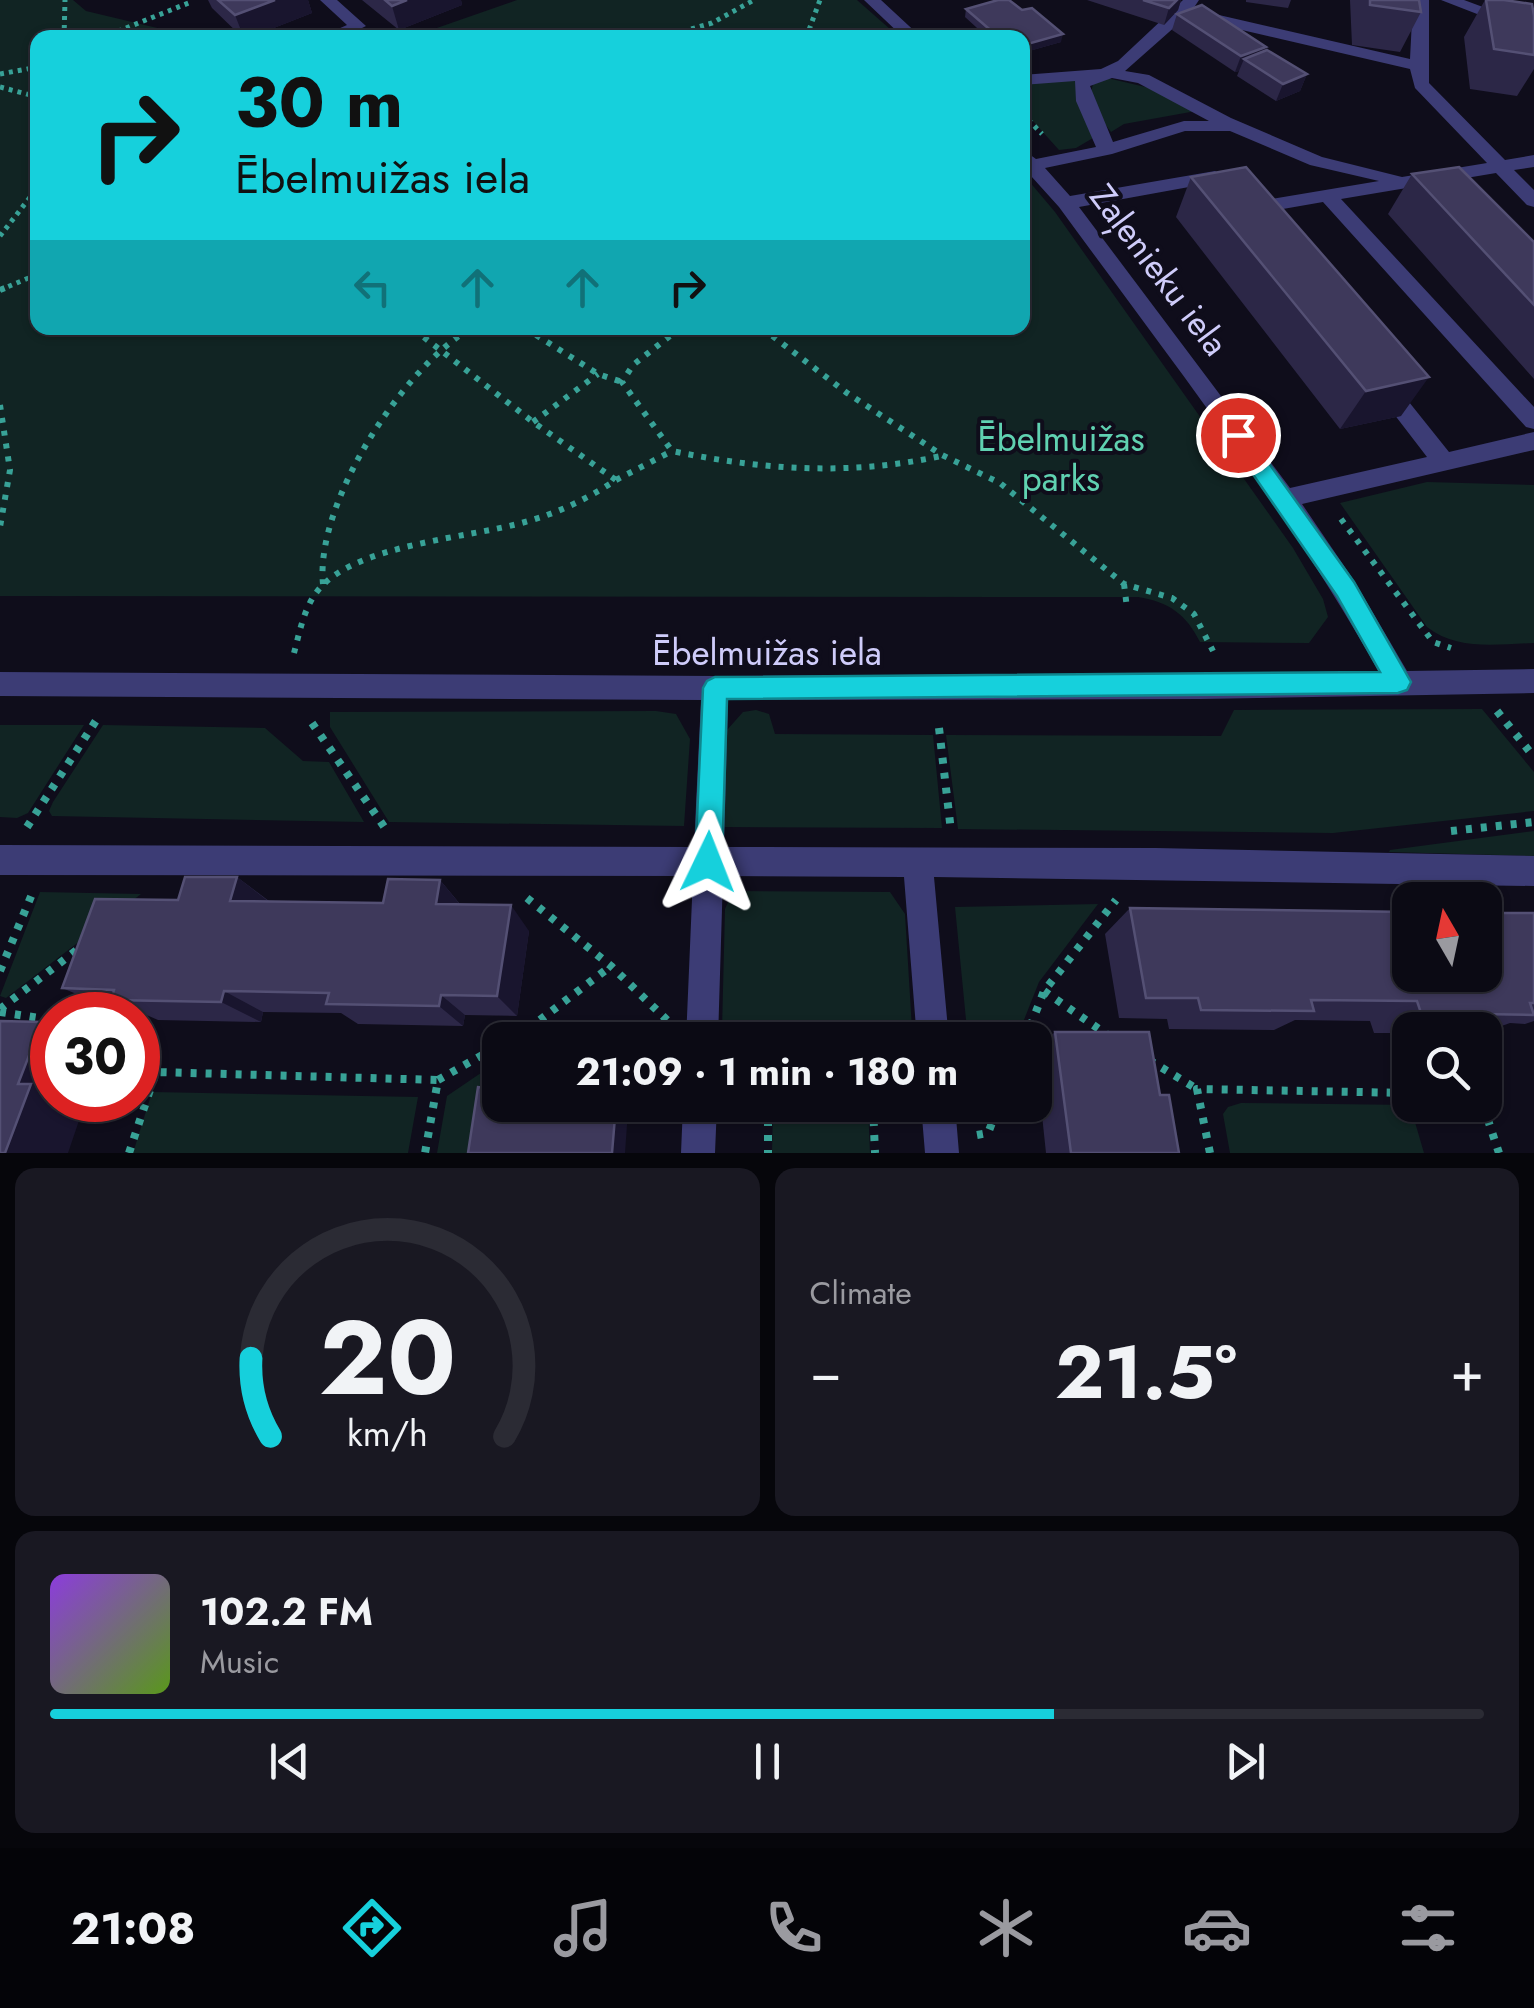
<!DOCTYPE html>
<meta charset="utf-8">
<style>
body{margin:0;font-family:Jost,sans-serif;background:#191822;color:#f1f3f6;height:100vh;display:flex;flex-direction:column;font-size:38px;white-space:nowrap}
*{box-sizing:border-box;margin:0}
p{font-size:32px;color:#9a9aa0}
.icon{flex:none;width:55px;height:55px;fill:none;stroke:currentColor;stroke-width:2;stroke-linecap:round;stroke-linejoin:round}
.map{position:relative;height:1153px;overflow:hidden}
.drawer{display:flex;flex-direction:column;gap:15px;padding:15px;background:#06060b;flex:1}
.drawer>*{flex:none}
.top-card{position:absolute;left:30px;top:30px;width:1000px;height:305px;border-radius:20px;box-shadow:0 2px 8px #0004,0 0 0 2px #2b2b34;background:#16d0dc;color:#111;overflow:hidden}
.needle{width:65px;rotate:351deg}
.buttons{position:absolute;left:1392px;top:882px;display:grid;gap:20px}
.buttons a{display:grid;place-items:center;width:110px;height:110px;border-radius:20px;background:#0b0a14;box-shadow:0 2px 8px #0004,0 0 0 2px #2b2b34;font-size:50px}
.speed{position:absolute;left:30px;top:992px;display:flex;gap:20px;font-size:50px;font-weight:700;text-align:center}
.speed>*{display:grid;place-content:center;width:130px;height:130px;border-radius:50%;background:#0b0a14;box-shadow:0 2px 8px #0004,0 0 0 2px #2b2b34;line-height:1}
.speed .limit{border:15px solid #d22;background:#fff;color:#111}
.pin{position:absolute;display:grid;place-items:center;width:85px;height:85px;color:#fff;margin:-42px;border:5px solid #fff;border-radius:50%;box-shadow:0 2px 10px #0007}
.me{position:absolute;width:110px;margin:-55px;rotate:2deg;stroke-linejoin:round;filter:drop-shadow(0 0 8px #0008)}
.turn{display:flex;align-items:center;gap:35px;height:210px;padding:0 40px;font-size:45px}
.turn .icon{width:130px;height:130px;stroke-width:2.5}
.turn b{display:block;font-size:70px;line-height:85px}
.lanes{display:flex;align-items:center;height:95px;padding:0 40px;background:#0003;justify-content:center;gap:50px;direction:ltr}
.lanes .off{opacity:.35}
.big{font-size:75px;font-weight:700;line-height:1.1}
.drawer .tile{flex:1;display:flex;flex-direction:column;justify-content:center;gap:15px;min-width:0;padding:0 35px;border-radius:20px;background:#191822}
.drawer .dial{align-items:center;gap:0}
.dial svg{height:260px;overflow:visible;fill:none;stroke:#2b2b34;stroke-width:7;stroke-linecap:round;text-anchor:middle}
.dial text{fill:#f1f3f6;stroke:none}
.song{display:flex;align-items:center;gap:30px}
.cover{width:120px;height:120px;border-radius:15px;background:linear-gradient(135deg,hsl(270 70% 55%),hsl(90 70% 35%))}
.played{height:10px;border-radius:5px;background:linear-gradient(90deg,#16d0dc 70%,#2b2b34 70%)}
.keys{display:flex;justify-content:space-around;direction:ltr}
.heat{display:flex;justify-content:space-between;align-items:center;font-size:55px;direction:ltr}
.drawer .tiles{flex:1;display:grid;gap:15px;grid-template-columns:1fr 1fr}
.tile:last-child{grid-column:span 2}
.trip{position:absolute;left:482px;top:1022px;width:570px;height:100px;border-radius:20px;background:#0b0a14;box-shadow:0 2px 8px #0004,0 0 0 2px #2b2b34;font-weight:700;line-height:100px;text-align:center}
.menu{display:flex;height:160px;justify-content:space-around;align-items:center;background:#040408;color:#9a9aa0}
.menu .icon{width:70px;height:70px}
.menu .selected{color:#16d0dc}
.menu b{font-size:45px;color:#f1f3f6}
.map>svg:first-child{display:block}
.green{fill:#112423}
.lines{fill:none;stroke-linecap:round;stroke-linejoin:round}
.path-far2{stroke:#38a297;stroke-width:5;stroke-dasharray:4 5;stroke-linecap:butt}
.path-far1{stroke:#38a297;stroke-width:6;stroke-dasharray:5 8;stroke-linecap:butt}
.path{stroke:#38a297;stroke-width:8;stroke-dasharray:6 9;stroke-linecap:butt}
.minor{fill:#3c3c75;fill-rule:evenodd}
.wall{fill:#2c2747}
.shaded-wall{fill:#19152e}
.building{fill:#3e395b;stroke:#545074;stroke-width:2.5}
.route{fill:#16d0dc;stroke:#0e878f;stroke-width:2.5}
.labels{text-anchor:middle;stroke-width:8;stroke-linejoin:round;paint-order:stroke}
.street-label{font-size:35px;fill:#cfccfa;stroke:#0f0d1b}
.park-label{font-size:35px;fill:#60d1b1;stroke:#0f0d1b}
</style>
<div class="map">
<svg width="1534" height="1153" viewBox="0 0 1534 1153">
<rect width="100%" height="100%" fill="#0f0d1b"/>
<!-- green -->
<path class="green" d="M0,0H73L86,11L195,37L38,38V328H1022L1023,174L1055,212L1293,548L1323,599L1328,617L1309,643L1200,642C1186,614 1169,602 1138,597L0,596Z
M517,0H857L899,37H411Z
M1084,77L1093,138L1076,148L1059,150L1023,110V84Z
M1103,77L1158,90L1196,111L1124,124L1111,132C1098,114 1086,103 1094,81Z
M1427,482L1534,485V643C1496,644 1458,651 1427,627L1340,503Z
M1482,709L1534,772V811L1333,833L958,829L946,735L1221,736L1234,710Z
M756,710L769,714L775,734L933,735L942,828L724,827L727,730L743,712Z
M656,711L676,714L690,739L684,826L389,822L330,727V712Z
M0,725H84L28,813L17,818L0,817Z
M103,725L265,728L303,761L329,762L364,822L52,816L49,811L53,802Z
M1534,831V856L1389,852L1390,850Z
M733,891L890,892L905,914L912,1029L899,1040H745L722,1030L725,909Z
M40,892L141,894L6,998L0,996Z
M1098,904L1039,982L1016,1040H968L955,907Z
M500,1060L493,1153H437L447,1096Z
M152,1092L418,1097L408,1153H133Z
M1241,1103L1410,1105L1424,1153H1230L1223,1114L1228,1107Z
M773,1105H868L870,1153H772Z"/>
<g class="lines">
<!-- path-far2 -->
<path class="path-far2" d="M674,34L712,23L754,0
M64,38L65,0
M101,38L191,2
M658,38L696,34L728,38
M806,38L820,0
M0,74L38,67
M0,87L38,97
M1022,113L1042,134
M0,236L38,187
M0,290L38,274"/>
<!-- path-far1 -->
<path class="path-far1" d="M0,290L5,288
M525,328L598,374L622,382
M680,328L633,365L622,382L672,451C763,470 850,476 941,456
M762,328L847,393L942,455L1000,483L1124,584L1172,598L1194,614L1213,651
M0,405L10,470L0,527
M533,422L598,374
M616,480L672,451
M1341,519L1433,642L1451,648
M323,584C315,503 403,368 471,328
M1124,584L1127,608
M294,653C300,631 304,606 320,588C359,544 469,538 525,522C558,513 587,499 616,480L533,422L412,328"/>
<!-- path -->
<path class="path" d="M1497,711L1534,757
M312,723L385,828
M939,728L951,831
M27,827L97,719
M1451,831L1534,822
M527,898L611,966L668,1021
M0,971L32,894
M1044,991L1109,1036
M0,1009L82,946
M0,1012L52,1020
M530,1028L666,1030
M528,1029L611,966
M1028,1033L1057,1035
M1025,1040L1044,991L1116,900
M138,1053L156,1072
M1149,1060L1197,1089
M438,1080L500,1045
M768,1105V1153
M873,1105L875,1153
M1483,1105L1499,1153
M977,1135L988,1133L999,1105
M129,1153L156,1072L438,1080L425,1153
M1210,1153L1197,1089L1410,1093"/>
<!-- minor -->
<path class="minor" d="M320,0H337L366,26L342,38H318L347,25Z
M864,0H881L922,38H904Z
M1183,0H1199L1193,9L1410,59L1413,0H1429V83L1505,160L1534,155V167L1514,170L1534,190V207L1527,205L1496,173L1341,199L1534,407V429L1526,427L1323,202L1248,215L1238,209L1248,203L1379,181L1310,165L1230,131H1185L1112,154L1045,168L1070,196L1215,171L1228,180V188L1221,190L1211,183L1079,207L1290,488L1427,457L1374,388L1385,380L1393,382L1449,452L1534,432V450L1302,504L1355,582L1407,671L1534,669V693L1201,699L728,700L724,847L1156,848L1534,856V886L934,877L949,1040H917L904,877L723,876L718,1040H686L693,876L0,875V845L694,847L701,700L0,696V672L715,676L1379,672C1287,508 1170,359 1059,207L1022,166V149L1036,159L1096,147L1076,101L1075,81L1022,85V75L1101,69L1118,61ZM1186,17L1410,69L1415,88L1487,163L1402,177L1322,157L1231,118L1149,75L1125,71ZM1112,78L1138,83L1209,121H1184L1113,142L1090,86Z
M1441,0H1464L1534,26V36Z
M683,1105H717L715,1153H681Z
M921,1105H955L959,1153H925Z"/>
</g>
<!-- wall -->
<path class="wall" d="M208,0H308L312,13L248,38H243L212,8Z
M362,0H461L462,5L399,30Z
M1087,0H1181L1178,10L1164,25Z
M1246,0H1291L1288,8L1246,2Z
M1350,0H1419L1421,12L1400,52L1352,45Z
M1485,0H1504L1534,16V69L1517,96L1470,89L1464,37Z
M966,9L1061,42L1022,53V38H988L965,17Z
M1177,14L1264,51L1307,74L1300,91L1276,101L1237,76L1239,71L1235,72L1172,30Z
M1412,174L1534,242V379L1388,214Z
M1191,177L1401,416L1340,429L1176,217Z
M237,877L269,901L383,903L440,880L460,904L529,931L517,1016L465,1015L463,1026L358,1024L341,1013L263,1012L261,1022L158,1020L135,1010L113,1009L62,988Z
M1130,908L1534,913V1021L1525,1024L1510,1023L1485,1032V1030H1410V1033H1374L1370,1021L1295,1020L1274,1030L1169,1029L1167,1019L1119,1018L1105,934Z
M1055,1032L1160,1095L1179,1153H1046L1035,1049Z"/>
<!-- shaded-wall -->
<path class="shaded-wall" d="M275,0H308L312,13L248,38H244L235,15Z
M407,0H461L462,5L399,30L392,6Z
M1177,0H1181L1178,10L1164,25L1169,8Z
M1007,30L1006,38H994L995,34Z
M1063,34L1061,42L1022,53L1024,45Z
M1266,47L1259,63L1244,59L1239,71L1235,72L1241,56Z
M1307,74L1300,91L1276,101L1283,84Z
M1429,377L1401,416L1340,429L1366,391Z
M237,877L273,905L230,901Z
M440,880L462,907L436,904Z
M511,905L529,931L517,1016L497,996Z
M224,991L263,1012L261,1022L221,1002Z
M441,995L465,1015L463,1026L439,1006Z
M42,1022L52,1026V1100H86L68,1153H5L18,1084Z
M616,1105H623L628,1111L625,1153H612Z"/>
<!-- building -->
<path class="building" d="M218,0H275L235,15Z
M385,0H407L392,6Z
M998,0H1009L1022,10L1032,8L1063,34L1024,45L1022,38H1015L1007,30L995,34L966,9Z
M1143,0H1177L1169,8Z
M1370,0H1419L1421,12L1370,5Z
M1486,0H1504L1532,4L1534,16V55L1494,49Z
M1202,5L1266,47L1241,56L1177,14Z
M1267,50L1307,74L1283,84L1244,59Z
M1246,167L1429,377L1366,391L1191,177Z
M1459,167L1534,242V305L1412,174Z
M185,877H237L230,901L383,903L388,879L440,880L436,904L511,905L497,996L441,995L439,1006L326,1004L329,993L224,991L221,1002L111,1000L114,990L62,988L95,899L178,900Z
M1130,908L1410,912V975H1485V913H1534V1003H1530L1534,1015L1421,1013L1417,1001L1311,1000L1314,1011L1201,1010L1198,998H1146Z
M0,1021L42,1022L18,1084H31L5,1153H0Z
M497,1031L586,1032L585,1040H500V1105H616L612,1153H468L478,1087L488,1088Z
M1055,1032H1149L1160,1095H1169L1179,1153H1071Z"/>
<!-- route -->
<path class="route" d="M1238,427L1245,430L1354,582L1407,675L1411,682L1407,690L1398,693L727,699L722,862L718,871L708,875L699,871L695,862L703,688L707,681L715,677L1380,672L1337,596L1230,441L1227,435Z"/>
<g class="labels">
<!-- street labels -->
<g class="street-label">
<text transform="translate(1159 270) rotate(53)" y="12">Zaļenieku iela</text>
<text x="767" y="665">Ēbelmuižas iela</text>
</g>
<!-- park labels -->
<g class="park-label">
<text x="1061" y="451">Ēbelmuižas<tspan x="1061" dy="40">parks</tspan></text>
</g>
</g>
</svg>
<div class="buttons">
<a><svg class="needle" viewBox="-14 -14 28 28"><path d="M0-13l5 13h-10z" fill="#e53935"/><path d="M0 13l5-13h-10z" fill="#9a9aa0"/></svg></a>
<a><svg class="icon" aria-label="search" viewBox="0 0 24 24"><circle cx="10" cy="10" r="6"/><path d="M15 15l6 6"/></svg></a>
</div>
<div class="speed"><div class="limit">30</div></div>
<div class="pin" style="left:1238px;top:435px;background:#d93025"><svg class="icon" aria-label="arrive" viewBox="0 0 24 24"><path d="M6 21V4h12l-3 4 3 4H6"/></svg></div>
<svg class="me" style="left:708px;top:862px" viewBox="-20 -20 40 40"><path d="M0-17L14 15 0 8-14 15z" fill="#16d0dc" stroke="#fff" stroke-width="4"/></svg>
<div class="trip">21:09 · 1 min · 180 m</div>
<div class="top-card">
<div class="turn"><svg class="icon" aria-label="right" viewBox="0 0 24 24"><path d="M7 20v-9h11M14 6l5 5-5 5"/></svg><div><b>30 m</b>Ēbelmuižas iela</div></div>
<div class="lanes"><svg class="icon off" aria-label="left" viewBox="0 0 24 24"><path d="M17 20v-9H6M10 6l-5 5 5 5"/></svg><svg class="icon off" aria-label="ahead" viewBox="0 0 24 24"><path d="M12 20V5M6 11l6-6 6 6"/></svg><svg class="icon off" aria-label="ahead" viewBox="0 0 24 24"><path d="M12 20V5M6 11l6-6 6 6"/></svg><svg class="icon" aria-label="right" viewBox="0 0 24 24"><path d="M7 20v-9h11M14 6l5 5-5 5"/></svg></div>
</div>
</div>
<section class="drawer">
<div class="tiles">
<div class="tile dial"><svg viewBox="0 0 100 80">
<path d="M14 69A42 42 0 1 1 86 69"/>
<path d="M14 69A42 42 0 0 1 8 45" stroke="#16d0dc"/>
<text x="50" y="56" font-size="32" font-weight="700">20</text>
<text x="50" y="72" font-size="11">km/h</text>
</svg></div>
<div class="tile"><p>Climate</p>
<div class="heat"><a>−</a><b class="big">21.5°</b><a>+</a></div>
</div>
<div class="tile">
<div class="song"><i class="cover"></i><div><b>102.2 FM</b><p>Music</p></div></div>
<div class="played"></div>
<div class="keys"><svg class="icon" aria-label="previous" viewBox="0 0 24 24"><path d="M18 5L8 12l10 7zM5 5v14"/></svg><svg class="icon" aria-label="pause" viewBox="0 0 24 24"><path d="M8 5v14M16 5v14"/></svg><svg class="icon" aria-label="next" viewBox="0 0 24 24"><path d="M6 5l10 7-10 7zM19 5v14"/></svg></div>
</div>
</div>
</section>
<nav class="menu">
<b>21:08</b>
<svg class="icon selected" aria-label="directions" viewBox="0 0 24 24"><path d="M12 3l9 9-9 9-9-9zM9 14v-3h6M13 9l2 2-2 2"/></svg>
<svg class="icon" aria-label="music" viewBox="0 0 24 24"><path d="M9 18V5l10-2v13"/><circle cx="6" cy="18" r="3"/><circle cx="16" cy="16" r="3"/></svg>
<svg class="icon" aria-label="phone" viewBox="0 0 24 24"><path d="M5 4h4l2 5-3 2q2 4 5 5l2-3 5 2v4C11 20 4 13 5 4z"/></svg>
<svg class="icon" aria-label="climate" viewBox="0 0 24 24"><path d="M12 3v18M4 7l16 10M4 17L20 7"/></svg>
<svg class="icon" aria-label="car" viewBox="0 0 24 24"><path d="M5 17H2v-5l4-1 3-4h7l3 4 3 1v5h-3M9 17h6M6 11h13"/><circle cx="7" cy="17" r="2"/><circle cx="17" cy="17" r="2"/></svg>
<svg class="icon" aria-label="filters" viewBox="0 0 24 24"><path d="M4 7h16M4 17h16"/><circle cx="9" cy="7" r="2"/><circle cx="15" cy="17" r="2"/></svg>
</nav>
